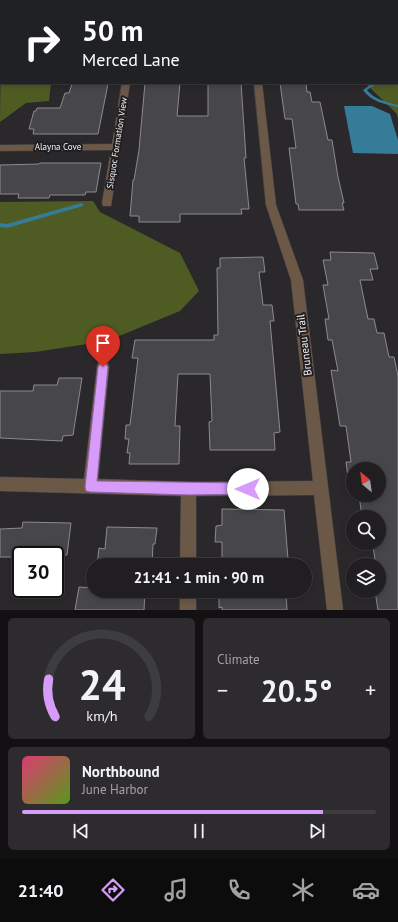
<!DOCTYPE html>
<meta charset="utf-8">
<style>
body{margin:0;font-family:"PT Sans",sans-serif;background:#2d2b2d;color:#f1f3f6;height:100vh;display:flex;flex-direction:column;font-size:15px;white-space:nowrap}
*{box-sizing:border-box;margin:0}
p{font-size:13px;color:#a2a2a5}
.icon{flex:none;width:22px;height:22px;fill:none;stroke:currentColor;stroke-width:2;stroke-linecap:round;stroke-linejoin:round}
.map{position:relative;height:610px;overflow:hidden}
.side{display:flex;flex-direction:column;gap:8px;padding:8px;background:#121012;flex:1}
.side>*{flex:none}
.guide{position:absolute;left:0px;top:0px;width:398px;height:84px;box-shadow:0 2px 6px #0003,0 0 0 1px #3d3c3e;background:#202124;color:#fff;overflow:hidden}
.needle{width:26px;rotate:331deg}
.fabs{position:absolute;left:346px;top:462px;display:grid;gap:8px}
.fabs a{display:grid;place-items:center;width:40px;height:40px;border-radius:50%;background:#201e20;box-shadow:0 2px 6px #0003,0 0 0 1px #3d3c3e;font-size:20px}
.speed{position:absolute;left:12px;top:546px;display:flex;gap:8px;font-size:20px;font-weight:700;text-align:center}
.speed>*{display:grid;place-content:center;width:52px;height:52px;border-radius:50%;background:#201e20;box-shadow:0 2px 6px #0003,0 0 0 1px #3d3c3e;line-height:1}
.speed .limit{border:2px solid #111;border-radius:6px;background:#fff;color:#111}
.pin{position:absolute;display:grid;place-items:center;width:34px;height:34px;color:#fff;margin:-41px -17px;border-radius:50% 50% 50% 0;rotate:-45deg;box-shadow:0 0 4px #0007}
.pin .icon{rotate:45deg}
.me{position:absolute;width:44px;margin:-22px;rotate:270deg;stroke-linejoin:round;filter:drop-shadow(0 0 3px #0008)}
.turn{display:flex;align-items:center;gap:14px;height:84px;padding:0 16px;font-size:18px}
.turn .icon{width:52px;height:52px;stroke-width:2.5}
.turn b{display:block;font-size:28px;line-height:34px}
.big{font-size:30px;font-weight:700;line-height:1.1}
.side .card{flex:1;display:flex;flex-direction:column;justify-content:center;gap:6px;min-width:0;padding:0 14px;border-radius:6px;background:#2d2b2d}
.side .dial{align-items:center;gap:0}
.dial svg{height:104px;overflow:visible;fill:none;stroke:#3d3c3e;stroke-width:7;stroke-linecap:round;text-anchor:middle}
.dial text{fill:#f1f3f6;stroke:none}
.song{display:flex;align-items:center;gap:12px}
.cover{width:48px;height:48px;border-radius:6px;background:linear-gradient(135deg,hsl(340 70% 55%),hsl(90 70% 35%))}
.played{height:4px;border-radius:2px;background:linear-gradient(90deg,#d79bf9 85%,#3d3c3e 85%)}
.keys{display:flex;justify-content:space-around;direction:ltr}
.heat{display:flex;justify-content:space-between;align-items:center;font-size:22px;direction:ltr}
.side .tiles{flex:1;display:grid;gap:8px;grid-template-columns:1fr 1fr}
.card:last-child{grid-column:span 2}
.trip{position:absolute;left:86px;top:558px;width:226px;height:40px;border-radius:20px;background:#201e20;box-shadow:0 2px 6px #0003,0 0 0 1px #3d3c3e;font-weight:700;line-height:40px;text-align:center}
.tabs{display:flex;height:64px;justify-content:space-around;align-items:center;background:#0d0c0d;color:#a2a2a5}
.tabs .icon{width:28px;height:28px}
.tabs .current{color:#d79bf9}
.tabs b{font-size:18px;color:#f1f3f6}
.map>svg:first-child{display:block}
.forest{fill:#4e5c23}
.water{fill:#367c99}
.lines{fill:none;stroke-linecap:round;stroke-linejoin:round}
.stream{fill:#367c99;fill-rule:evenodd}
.building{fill:#474648;stroke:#8b8a8d}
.street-casing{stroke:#464447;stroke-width:1}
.secondary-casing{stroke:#464447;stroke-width:1}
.street{fill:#6c5847;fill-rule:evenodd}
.secondary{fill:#927157;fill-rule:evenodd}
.route{fill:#d79bf9;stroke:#8c65a2}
.labels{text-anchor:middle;stroke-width:4;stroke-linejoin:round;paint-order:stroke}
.far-street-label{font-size:9px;fill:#f2f1f2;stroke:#201f21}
.street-label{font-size:11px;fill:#f2f1f2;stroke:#201f21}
</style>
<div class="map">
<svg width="398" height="610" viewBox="0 0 398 610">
<rect width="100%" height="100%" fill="#2a282b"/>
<!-- forest -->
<path class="forest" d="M207,0H398V118L396,113L365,83H397V1Z
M1,45V83H51L49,101L26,103L0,122Z
M93,201L100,212L180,253L199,291L180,311L107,341L35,352L0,354V202Z"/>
<!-- water -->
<path class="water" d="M344,106H372L390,114L398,140V154L353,153Z"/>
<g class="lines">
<!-- stream -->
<path class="stream" d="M332,0H336L337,1H333Z
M0,66H1V68H0Z
M373,83H378L367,90C375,100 387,102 398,105V107C385,104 371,102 363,90Z
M81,203L83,204V206L7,228L0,227V223L7,224Z"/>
</g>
<!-- building -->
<path class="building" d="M145,83H180L177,116H208V83H241L246,158H244L249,209H241L242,214H180V222H139V216H130L133,180H134L139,150Z
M280,83H306L307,92H310L312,102H320L328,140H332L338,177L344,203H342L344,210H299L298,204H296L289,148H296L292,119H285Z
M72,84H108L98,134H33L34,129H29L34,111H36L37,108H60L65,93H69Z
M40,163H101L96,192H86L85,195H50L49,198H18L19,194H0V165L39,164Z
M330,252L374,253L378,269H370L373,280H360L368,319H374L377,333H384L389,357H394L398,376V610H378L375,591H380L379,565H376L373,547H360L359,543H379V517H355H362L359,495H379V469H353V477H348L346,462H351L346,426H340L331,370L338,371L332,340H328L325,319H329L323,285H328L323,260H331Z
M263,257L265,272H259L263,305H272L274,321H270L280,432L274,433L275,450H210L209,422L212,421L210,374H178L175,426H180L179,464H129L130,453H127L129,439H125L126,425H130L138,358H132L135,340H214V335H218L217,268H220V258Z
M59,378H82L73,435L63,436L62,441L0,438V391H33L34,385H57Z
M222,509L284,510L288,559L222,558V542H215L216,526L222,525Z
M23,522L71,523L67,555H21V557H0V529L22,528Z
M107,527L157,528L155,544H153L152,565H97L99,548L105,549Z
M79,587L93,588V591H145L144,610H75Z
M219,591H286L287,610H222V607L219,608Z"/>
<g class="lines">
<!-- street casing -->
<g class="street-casing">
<path id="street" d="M129,0H137L138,1H130Z
M122,83H130L111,206H103L102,203L111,150L0,151V145L112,144Z
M254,83H262L276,205L303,280L343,610H327L314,495L196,496V565H180L181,496L0,491V477L84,479L97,367L98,363L103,361L108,363L109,367L98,479L189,482L313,481L291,280L266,205Z
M180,591H196V610H180Z"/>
</g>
<!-- secondary casing -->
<g class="secondary-casing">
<path id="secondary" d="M118,0H133L117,1Z
M0,14H1V18H0Z"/>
</g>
<!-- street -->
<use href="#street" class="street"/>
<!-- secondary -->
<use href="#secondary" class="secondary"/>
</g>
<!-- route -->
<path class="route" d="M103,362L106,364L108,367L97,481L248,483L252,485L253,489L252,493L248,494L189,495L90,492L86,491L85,487L98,367L100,364Z"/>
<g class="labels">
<!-- far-street labels -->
<g class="far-street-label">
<text transform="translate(117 143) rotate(-81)" y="3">Sisquoc Formation View</text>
<text x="58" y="150">Alayna Cove</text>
</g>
<!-- street labels -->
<g class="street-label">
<text transform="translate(304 345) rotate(-97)" y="4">Bruneau Trail</text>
</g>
</g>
</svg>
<div class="fabs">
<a><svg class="needle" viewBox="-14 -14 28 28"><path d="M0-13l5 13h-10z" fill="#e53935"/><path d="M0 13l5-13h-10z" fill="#a2a2a5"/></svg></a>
<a><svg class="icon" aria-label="search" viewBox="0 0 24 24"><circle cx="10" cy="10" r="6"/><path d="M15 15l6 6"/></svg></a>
<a><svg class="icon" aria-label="layers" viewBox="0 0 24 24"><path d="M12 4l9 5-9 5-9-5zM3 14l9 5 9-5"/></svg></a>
</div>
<div class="speed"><div class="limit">30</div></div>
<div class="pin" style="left:103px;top:367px;background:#d93025"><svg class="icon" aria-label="arrive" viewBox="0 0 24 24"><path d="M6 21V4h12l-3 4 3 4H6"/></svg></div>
<svg class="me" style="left:248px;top:489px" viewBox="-20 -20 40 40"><circle r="19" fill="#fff"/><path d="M0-13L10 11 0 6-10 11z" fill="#d79bf9"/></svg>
<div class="trip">21:41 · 1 min · 90 m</div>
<div class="guide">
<div class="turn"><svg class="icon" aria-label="right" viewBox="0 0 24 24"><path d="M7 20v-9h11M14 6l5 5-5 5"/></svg><div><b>50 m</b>Merced Lane</div></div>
</div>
</div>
<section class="side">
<div class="tiles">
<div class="card dial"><svg viewBox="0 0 100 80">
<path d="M14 69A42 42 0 1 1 86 69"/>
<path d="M14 69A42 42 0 0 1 9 40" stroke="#d79bf9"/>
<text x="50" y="56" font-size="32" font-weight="700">24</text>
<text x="50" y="72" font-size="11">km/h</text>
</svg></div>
<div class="card"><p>Climate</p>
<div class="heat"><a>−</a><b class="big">20.5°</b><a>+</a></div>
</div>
<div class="card">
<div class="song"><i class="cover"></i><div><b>Northbound</b><p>June Harbor</p></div></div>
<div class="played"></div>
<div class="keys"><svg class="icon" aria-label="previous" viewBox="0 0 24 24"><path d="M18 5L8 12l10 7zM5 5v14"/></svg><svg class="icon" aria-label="pause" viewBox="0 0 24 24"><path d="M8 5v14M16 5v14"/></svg><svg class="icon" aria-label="next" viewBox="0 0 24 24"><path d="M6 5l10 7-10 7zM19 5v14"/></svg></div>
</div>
</div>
</section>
<nav class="tabs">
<b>21:40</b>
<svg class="icon current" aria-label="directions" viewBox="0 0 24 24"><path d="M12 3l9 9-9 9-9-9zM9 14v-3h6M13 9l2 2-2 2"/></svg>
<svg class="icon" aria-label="music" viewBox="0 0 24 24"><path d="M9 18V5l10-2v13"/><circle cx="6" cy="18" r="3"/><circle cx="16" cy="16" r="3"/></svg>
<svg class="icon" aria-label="phone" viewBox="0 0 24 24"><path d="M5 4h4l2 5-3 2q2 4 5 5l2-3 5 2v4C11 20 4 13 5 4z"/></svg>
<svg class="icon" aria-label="climate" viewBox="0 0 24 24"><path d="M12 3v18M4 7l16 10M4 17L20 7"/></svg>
<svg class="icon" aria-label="car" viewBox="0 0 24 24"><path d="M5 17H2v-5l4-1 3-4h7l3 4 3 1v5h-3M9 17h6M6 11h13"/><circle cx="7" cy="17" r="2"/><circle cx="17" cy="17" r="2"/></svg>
</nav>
